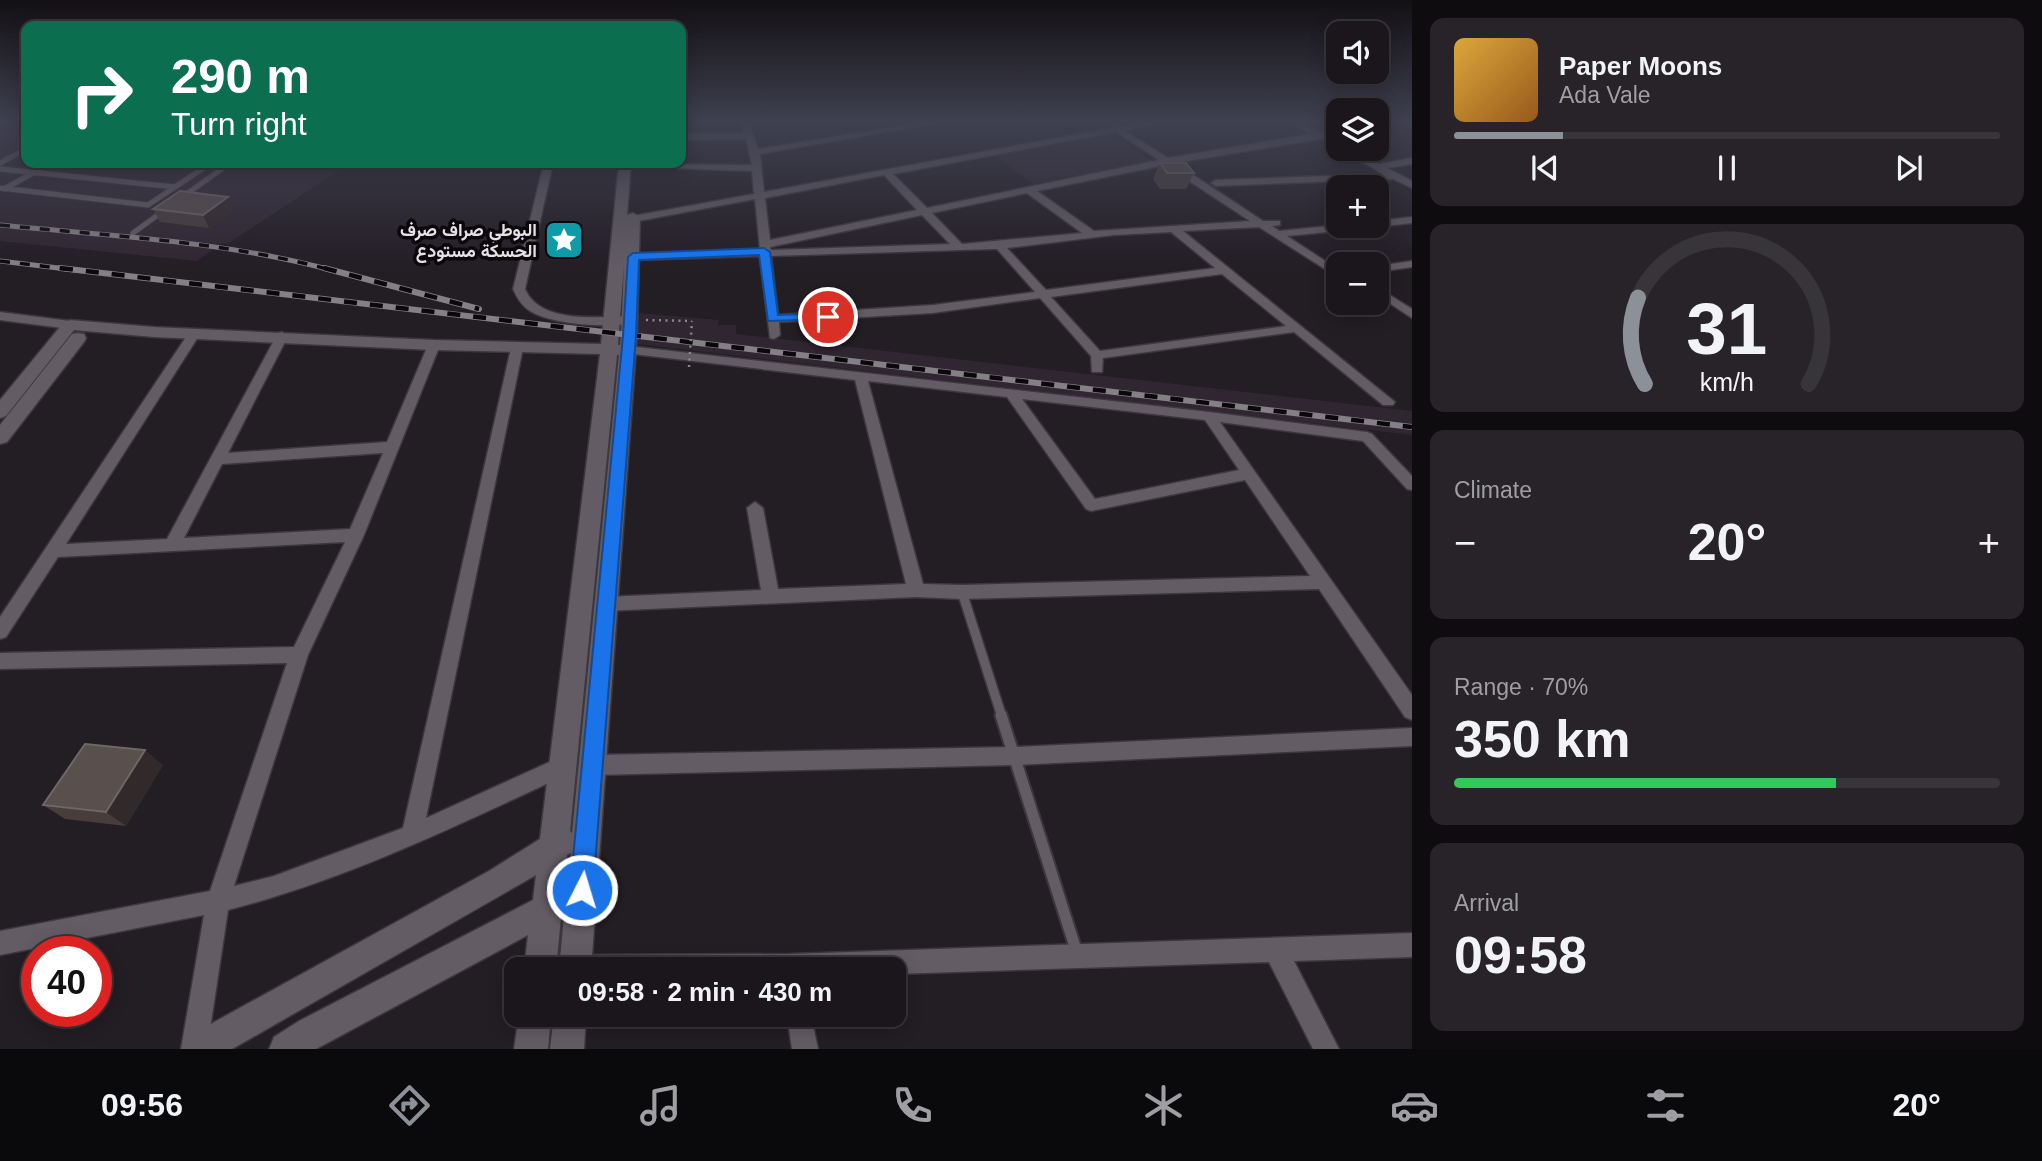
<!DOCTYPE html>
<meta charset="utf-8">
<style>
body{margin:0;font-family:Arial,Vazirmatn,sans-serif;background:#272328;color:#f1f3f6;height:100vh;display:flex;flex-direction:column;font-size:26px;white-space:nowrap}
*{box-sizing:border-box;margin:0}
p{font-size:23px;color:#9f9fa3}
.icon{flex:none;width:38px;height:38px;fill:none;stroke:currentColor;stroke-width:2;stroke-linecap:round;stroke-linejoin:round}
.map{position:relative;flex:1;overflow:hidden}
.panel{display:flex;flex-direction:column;gap:18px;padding:18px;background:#0e0c0f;width:630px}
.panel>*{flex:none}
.guide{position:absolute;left:21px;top:21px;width:665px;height:147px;border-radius:14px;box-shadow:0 4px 18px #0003,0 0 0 2px #38353a;background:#0b6e4f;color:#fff;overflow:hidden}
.controls{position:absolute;left:1326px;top:21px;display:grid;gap:14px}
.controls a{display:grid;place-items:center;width:63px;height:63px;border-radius:14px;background:#1a161b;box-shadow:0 4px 18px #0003,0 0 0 2px #38353a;font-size:35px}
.speed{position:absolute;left:21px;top:936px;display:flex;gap:14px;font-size:35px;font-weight:700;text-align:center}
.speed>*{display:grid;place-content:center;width:91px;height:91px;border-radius:50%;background:#1a161b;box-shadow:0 4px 18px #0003,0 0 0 2px #38353a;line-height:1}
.speed .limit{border:10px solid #d22;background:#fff;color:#111}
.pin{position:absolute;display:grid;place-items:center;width:60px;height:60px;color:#fff;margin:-30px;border:4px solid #fff;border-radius:50%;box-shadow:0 2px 7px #0007}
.me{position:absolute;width:77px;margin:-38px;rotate:5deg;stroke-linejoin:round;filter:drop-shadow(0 0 5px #0008)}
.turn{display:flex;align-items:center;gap:24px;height:147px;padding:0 35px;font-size:32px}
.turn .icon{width:91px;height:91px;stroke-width:2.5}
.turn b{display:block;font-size:49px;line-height:60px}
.big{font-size:52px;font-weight:800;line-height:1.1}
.panel .widget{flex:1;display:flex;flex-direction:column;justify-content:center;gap:10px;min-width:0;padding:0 24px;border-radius:14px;background:#272328}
.panel .dial{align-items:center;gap:0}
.dial svg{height:182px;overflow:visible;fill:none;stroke:#38353a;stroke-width:7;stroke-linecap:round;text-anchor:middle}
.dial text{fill:#f1f3f6;stroke:none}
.song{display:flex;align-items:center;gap:21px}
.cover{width:84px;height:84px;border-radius:10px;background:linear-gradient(135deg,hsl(40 70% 55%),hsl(30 70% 35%))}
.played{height:7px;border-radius:4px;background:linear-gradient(90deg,#8c9099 20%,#38353a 20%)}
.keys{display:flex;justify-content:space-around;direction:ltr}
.heat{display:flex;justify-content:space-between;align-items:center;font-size:38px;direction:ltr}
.charge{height:10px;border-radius:5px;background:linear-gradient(90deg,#34c759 70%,#38353a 0)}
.trip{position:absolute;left:504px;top:957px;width:402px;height:70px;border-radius:14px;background:#1a161b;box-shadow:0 4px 18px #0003,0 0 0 2px #38353a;font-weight:800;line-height:70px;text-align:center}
.tabs{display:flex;height:112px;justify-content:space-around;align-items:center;background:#0a090b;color:#9f9fa3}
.tabs .icon{width:49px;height:49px}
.tabs .active{color:#8c9099}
.tabs b{font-size:32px;color:#f1f3f6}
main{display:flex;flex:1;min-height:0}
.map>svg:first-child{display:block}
.built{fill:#302632}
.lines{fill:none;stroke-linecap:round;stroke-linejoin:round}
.lane-far2-casing{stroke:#3c373d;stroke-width:7}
.lane-far1-casing{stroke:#3c373d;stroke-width:12}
.lane-casing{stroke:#3c373d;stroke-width:15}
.street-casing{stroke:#3c373d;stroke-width:3}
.secondary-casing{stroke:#3c373d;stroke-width:3}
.path{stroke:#8c878d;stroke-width:2.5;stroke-dasharray:2 4.5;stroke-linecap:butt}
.lane-far2{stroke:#635c65;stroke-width:5}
.lane-far1{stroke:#635c65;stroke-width:9}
.lane{stroke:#635c65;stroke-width:11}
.street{fill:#635c65;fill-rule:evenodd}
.secondary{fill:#635c65;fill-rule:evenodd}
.rail-far1-casing{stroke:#858086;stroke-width:5}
.rail-casing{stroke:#858086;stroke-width:6}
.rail-far1{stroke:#0b080b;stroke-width:3.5;stroke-dasharray:10;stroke-linecap:butt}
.rail{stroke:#0b080b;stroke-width:4.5;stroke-dasharray:13;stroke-linecap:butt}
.path-bridge{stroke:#8c878d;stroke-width:2.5;stroke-dasharray:2 4.5;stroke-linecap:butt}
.wall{fill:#483d3b}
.shaded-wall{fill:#32292a}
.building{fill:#594f4d;stroke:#6f6665;stroke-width:2}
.route{fill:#1a73e8;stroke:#114b97;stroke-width:2}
.labels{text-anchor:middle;stroke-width:7;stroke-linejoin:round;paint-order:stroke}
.far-poi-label{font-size:18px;font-weight:bold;fill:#e5e1e6;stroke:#0b080b;text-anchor:end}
</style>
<main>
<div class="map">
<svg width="1412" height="1049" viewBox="0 0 1412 1049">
<rect width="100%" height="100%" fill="#231d24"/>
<!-- built -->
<path class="built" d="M0,122H26V163H351L227,244L222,243L197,261L0,241Z
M1111,134L1152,161L1033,184L996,156Z
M639,313L719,320L718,325H736V334L1412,411V435L637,344Z"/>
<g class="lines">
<!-- lane-far2 casing -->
<g class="lane-far2-casing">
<path id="lane-far2" d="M0,163L26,149
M0,169L175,187
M0,188L148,205L211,163
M4,189L51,163
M181,198L230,163
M133,233L162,212"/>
</g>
<!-- lane-far1 casing -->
<g class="lane-far1-casing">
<path id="lane-far1" d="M962,592L1002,717"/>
</g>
<!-- lane casing -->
<g class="lane-casing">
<path id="lane" d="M1001,715L1077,953"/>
</g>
<!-- street casing -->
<g class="street-casing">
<path id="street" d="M741,122H749L758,149L925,122H943L760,154L764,192L1111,128L1114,124L1119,127L1162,122L1125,131L1168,158L1310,134L1290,122H1300L1320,132L1339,128V134L1321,139L1175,163L1263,221H1280V225L1272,226L1279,231L1339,225L1362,226L1357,229L1287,236L1339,270V278L1259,227L1183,231L1395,402L1393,405H1383L1294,332L1103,358L1102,372H1092L1091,356L1040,298L933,313L779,322L780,335L774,339L770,338L760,256L633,260L628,257L633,254L760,250L755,199L633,222L628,219L633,216L754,194L752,171L638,167L633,164L752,165L746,139L681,140V134L744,133ZM1116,132L1159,160L927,208L893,174ZM1165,165L1250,221L1094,231L1037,191ZM884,175L917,210L770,240L765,198ZM1027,193L1082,233L962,244L932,213ZM922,215L950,244L771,250L770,247ZM1171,232L1215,268L1046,290L1007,248L1114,235ZM993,249H997L1035,292L933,305L778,315L771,256ZM1222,274L1286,326L1100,351L1051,297Z
M1377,122H1398L1377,127Z
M1340,149H1350L1379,164L1412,158V164L1387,168L1412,181V188L1393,179L1216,186L1211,183L1216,180L1383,174Z
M544,163H553L525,289C540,324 598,317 630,316L634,317V323C608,328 553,325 530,311C521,305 517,298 513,289Z
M1412,217V223L1377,227L1373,226H1377V221Z
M1412,261V267L1377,272V266Z
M1377,287L1412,309V318L1377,295Z
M0,312L70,321L76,325L70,329L0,320Z
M194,330L200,334L66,544L167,539L278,333L282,332L288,336L228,453L387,442L428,345L434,341L440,345L364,535L308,655L234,886L274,876L403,828L511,348L517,344L523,348L426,818L565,755L572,758L575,765L572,772C460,824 348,879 228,910L207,1049H181L204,915L0,955V931L210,891L287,663L0,669V653L294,647L345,542L58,557L6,637L0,639V617L188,334ZM383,453L350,529L184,538L222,464Z
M628,346L1209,412L1367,432L1372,434L1412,476V490L1407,489L1363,441L1220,422L1412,695V720L1405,717L1319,589L962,599L916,597L605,611L599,609L596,604L599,599L605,597L761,590L747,508L755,502L763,508L778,589L906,584L855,380L624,353L622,350ZM868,381L1007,397L1086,509L1091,511L1245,480L1310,576L962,585L923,584ZM1022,399L1205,420L1239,470L1095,499Z
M1412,728V746L1014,765L594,775L587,772L584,765L587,758L594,755L1014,747Z
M1412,933V957L1294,961L1339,1049H1313L1269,962L894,974V970H564L563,967L567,959L575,955L790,954Z
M787,1015H811L818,1049H792Z"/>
</g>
<!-- secondary casing -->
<g class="secondary-casing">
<path id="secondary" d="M619,163H631L627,215L633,213L640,217L637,336L591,970H559L564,916L561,917L556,970H524L528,935L316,1049H269L274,1037L299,1021L533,900L536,875L232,1049H182L187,1037L489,871L540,839L600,354L434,350L154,337L74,330L6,416L0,418V400L64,322L70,320L154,327L434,340L601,344ZM624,264L621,336L620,345H618ZM617,355H619L572,833L570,831ZM571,853L568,881L564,883L567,855Z
M78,333L84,334L86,338L84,342L7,442L0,444V425L72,334Z
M519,1015H551L548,1049H514Z
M554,1015H586L584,1049H550Z"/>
</g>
<!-- path -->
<path class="path" d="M646,320L692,321"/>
<!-- lane-far2 -->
<use href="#lane-far2" class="lane-far2"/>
<!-- lane-far1 -->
<use href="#lane-far1" class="lane-far1"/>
<!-- lane -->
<use href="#lane" class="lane"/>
<!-- street -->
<use href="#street" class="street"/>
<!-- secondary -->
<use href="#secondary" class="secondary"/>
<!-- rail-far1 casing -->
<g class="rail-far1-casing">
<path id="rail-far1" d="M0,225C110,236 223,241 331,270
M0,261L75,270"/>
</g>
<!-- rail casing -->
<g class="rail-casing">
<path id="rail" d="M60,268L1412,427
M324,268L479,309"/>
</g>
<!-- rail-far1 -->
<use href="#rail-far1" class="rail-far1"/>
<!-- rail -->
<use href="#rail" class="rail"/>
<!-- path-bridge -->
<path class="path-bridge" d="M689,367L692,321"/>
</g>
<!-- wall -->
<path class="wall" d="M1160,163L1194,173L1186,189H1160L1153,179Z
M153,209H234L209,228L160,222Z
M163,765L126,826L65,819L43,805Z"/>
<!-- shaded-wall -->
<path class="shaded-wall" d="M228,197L234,209L209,228L203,215Z
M145,750L163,765L126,826L106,812Z"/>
<!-- building -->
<path class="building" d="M1160,163H1186L1194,173H1167Z
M180,191L228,197L203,215L153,209Z
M85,744L145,750L106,812L43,805Z"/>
<!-- sky -->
<linearGradient id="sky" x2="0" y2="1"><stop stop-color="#131014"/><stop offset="0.45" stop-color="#3f4050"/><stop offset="1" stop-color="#3f4050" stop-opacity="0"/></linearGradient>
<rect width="1412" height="269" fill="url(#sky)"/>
<!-- route -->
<path class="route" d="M764,248L770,252L778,315L828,313L832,314V319L768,321L759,255L639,260L636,336L593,890L590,898L582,901L574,898L570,890L623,336L628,257L633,253Z"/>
<!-- icons -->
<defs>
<g id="sight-square" transform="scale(2.0125)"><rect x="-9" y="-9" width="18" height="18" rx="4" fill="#0f9aa8" stroke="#0b080b"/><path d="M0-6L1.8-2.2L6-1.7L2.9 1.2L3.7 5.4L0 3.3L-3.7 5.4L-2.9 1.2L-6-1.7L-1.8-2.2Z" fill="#fff"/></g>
</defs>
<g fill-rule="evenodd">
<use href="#sight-square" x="564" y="240"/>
</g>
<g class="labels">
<!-- far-poi labels -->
<g class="far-poi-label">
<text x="537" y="236">البوطي صراف صرف<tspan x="537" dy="21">الحسكة مستودع</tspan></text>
</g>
</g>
</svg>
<div class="controls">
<a><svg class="icon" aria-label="sound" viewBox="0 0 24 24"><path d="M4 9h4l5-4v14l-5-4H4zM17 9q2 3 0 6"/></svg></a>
<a><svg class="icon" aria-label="layers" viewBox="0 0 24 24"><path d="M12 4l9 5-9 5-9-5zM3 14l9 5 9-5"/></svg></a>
<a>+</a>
<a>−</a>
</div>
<div class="speed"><div class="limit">40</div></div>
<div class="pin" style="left:828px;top:317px;background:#d93025"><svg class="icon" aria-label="arrive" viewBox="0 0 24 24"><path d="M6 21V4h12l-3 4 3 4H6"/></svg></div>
<svg class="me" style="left:582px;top:890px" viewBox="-20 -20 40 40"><circle r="17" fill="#1a73e8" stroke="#fff" stroke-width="3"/><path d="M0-11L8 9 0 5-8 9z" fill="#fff"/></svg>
<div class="trip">09:58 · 2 min · 430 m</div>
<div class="guide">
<div class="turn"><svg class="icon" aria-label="right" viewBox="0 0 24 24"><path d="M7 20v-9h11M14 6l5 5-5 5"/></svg><div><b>290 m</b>Turn right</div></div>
</div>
</div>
<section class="panel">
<div class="widget">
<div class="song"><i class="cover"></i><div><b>Paper Moons</b><p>Ada Vale</p></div></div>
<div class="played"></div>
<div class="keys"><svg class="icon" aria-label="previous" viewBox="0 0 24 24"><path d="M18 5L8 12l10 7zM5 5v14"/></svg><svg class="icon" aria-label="pause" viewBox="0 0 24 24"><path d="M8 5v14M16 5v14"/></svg><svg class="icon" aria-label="next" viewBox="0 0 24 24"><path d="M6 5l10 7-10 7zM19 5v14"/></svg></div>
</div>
<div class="widget dial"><svg viewBox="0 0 100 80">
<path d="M14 69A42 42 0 1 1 86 69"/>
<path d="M14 69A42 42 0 0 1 11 31" stroke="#8c9099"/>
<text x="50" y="56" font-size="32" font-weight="700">31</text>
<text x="50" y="72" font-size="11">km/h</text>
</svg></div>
<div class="widget"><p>Climate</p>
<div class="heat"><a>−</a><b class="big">20°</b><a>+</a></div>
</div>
<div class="widget"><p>Range · 70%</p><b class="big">350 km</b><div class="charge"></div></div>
<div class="widget"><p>Arrival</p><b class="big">09:58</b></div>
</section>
</main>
<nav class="tabs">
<b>09:56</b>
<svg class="icon active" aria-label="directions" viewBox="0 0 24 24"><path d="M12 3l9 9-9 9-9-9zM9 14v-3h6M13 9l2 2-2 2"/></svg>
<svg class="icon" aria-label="music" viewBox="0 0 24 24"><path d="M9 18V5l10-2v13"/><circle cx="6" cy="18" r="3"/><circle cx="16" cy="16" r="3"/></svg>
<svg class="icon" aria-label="phone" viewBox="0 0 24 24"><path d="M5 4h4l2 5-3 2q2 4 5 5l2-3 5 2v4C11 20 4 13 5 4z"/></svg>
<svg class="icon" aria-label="climate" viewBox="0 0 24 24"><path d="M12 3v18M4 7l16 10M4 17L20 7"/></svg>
<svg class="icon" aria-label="car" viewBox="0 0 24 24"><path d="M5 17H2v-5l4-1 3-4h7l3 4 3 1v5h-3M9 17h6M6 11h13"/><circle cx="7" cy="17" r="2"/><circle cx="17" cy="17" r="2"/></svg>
<svg class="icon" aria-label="filters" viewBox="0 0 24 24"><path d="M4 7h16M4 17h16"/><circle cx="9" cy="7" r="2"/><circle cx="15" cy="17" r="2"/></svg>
<b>20°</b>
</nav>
